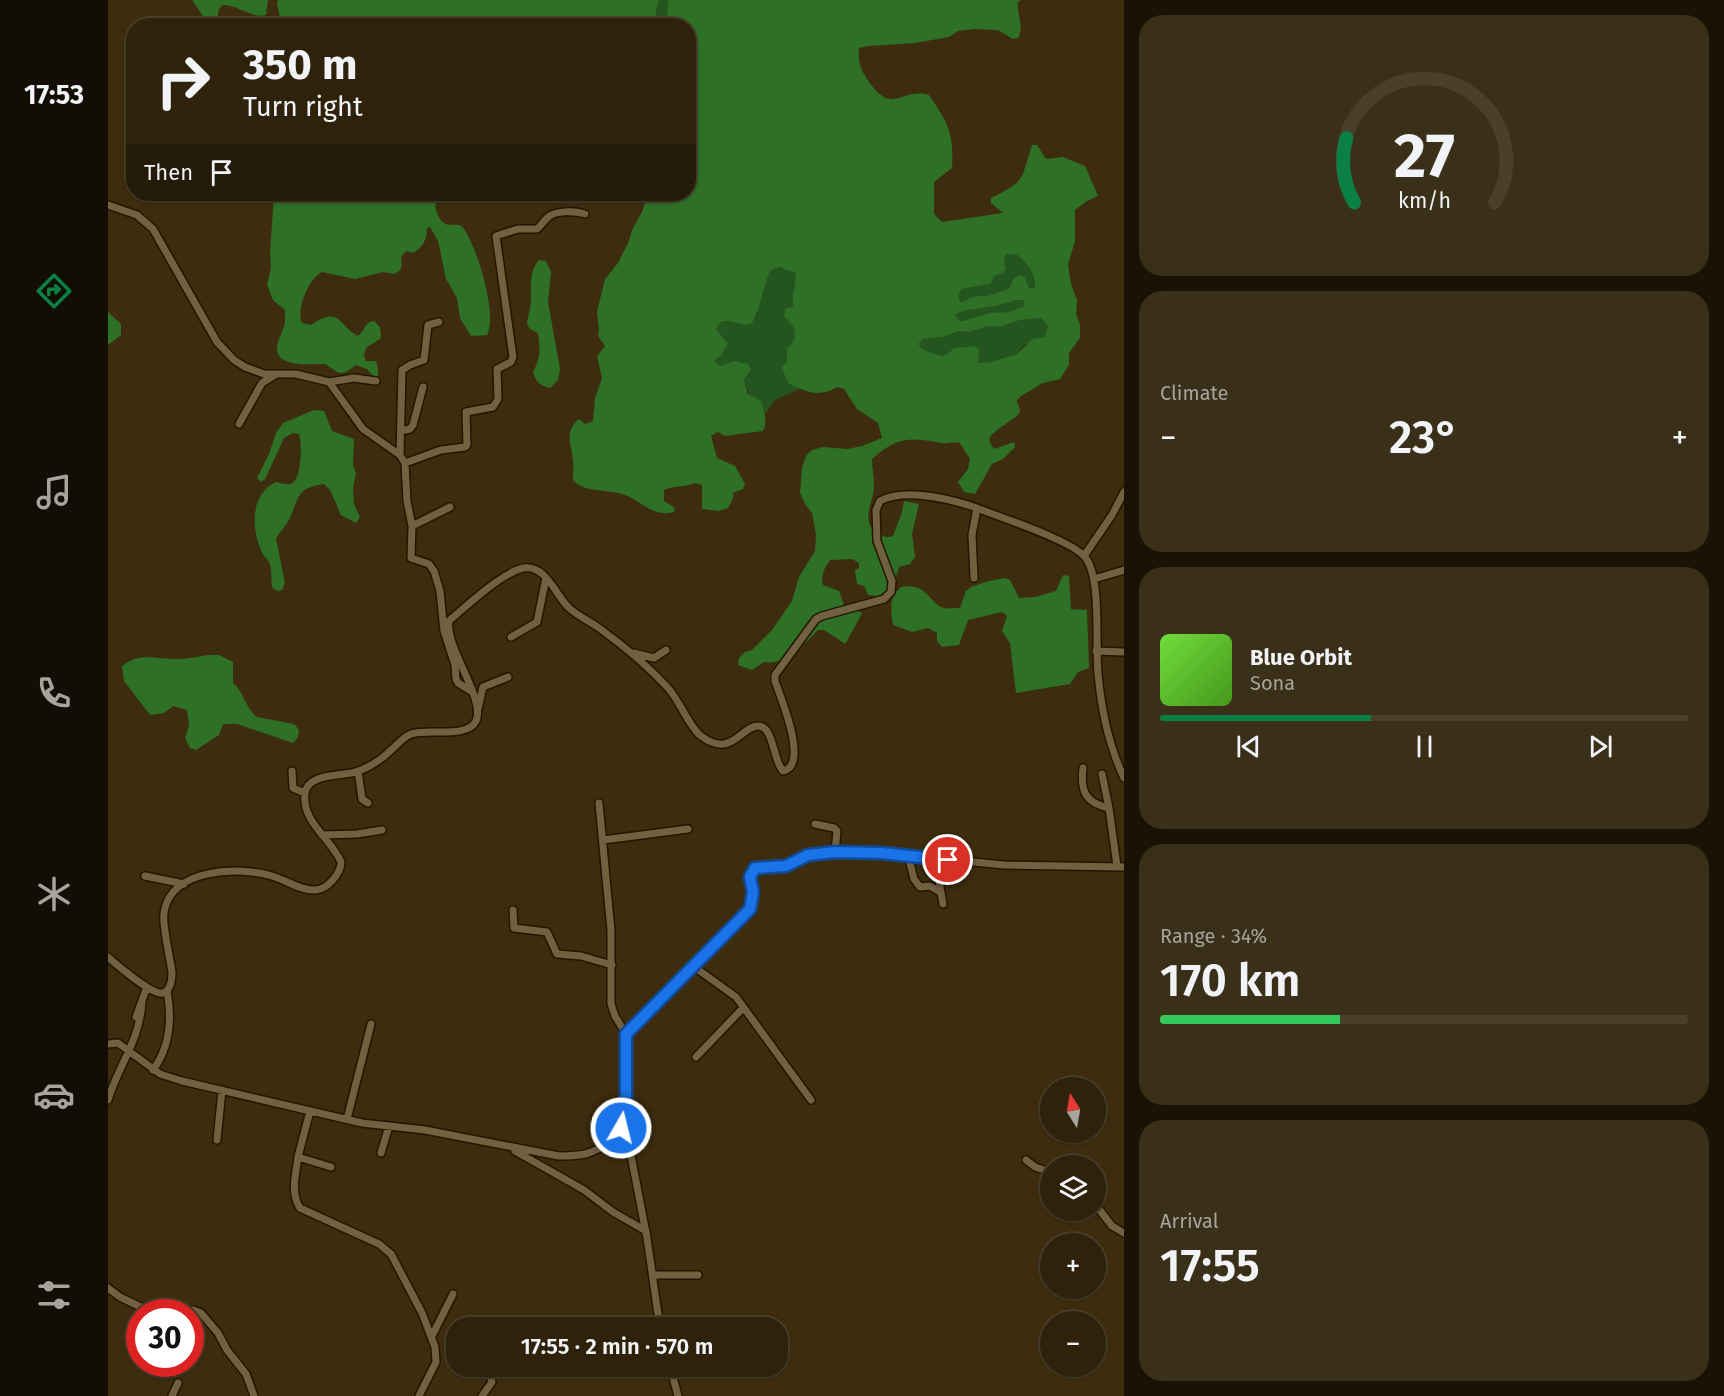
<!DOCTYPE html>
<meta charset="utf-8">
<style>
body{margin:0;font-family:"Fira Sans",sans-serif;background:#3a2f18;color:#f1f3f6;height:100vh;display:flex;flex-direction:column;font-size:22px;white-space:nowrap}
*{box-sizing:border-box;margin:0}
p{font-size:20px;color:#a7a49c}
.icon{flex:none;width:33px;height:33px;fill:none;stroke:currentColor;stroke-width:2;stroke-linecap:round;stroke-linejoin:round}
.map{position:relative;flex:1;overflow:hidden}
.drawer{display:flex;flex-direction:column;gap:15px;padding:15px;background:#191306;width:600px}
.drawer>*{flex:none}
.banner{position:absolute;left:18px;top:18px;width:570px;height:183px;border-radius:24px;box-shadow:0 2px 4px #0004,0 0 0 2px #493f2b;background:#2e220a;color:#f1f3f6;overflow:hidden}
.needle{width:39px;rotate:349deg}
.controls{position:absolute;left:932px;top:1077px;display:grid;gap:12px}
.controls a{display:grid;place-items:center;width:66px;height:66px;border-radius:50%;background:#2e220a;box-shadow:0 2px 4px #0004,0 0 0 2px #493f2b;font-size:30px}
.speed{position:absolute;left:18px;top:1299px;display:flex;gap:12px;font-size:30px;font-weight:700;text-align:center}
.speed>*{display:grid;place-content:center;width:78px;height:78px;border-radius:50%;background:#2e220a;box-shadow:0 2px 4px #0004,0 0 0 2px #493f2b;line-height:1}
.speed .limit{border:9px solid #d22;background:#fff;color:#111}
.pin{position:absolute;display:grid;place-items:center;width:51px;height:51px;color:#fff;margin:-26px;border:3px solid #fff;border-radius:50%;box-shadow:0 2px 6px #0007}
.me{position:absolute;width:66px;margin:-33px;rotate:8deg;stroke-linejoin:round;filter:drop-shadow(0 0 4px #0008)}
.turn{display:flex;align-items:center;gap:21px;height:126px;padding:0 18px;font-size:27px}
.turn .icon{width:78px;height:78px;stroke-width:2.5}
.turn b{display:block;font-size:42px;line-height:51px}
.then{display:flex;align-items:center;height:57px;padding:0 18px;background:#0003;gap:12px;font-size:22px}
.big{font-size:45px;font-weight:600;line-height:1.1}
.drawer .widget{flex:1;display:flex;flex-direction:column;justify-content:center;gap:9px;min-width:0;padding:0 21px;border-radius:24px;background:#3a2f18}
.drawer .dial{align-items:center;gap:0}
.dial svg{height:156px;overflow:visible;fill:none;stroke:#493f2b;stroke-width:7;stroke-linecap:round;text-anchor:middle}
.dial text{fill:#f1f3f6;stroke:none}
.song{display:flex;align-items:center;gap:18px}
.cover{width:72px;height:72px;border-radius:9px;background:linear-gradient(135deg,hsl(100 70% 55%),hsl(100 70% 35%))}
.played{height:6px;border-radius:3px;background:linear-gradient(90deg,#0b8043 40%,#493f2b 40%)}
.keys{display:flex;justify-content:space-around;direction:ltr}
.heat{display:flex;justify-content:space-between;align-items:center;font-size:33px;direction:ltr}
.charge{height:9px;border-radius:4px;background:linear-gradient(90deg,#34c759 34%,#493f2b 0)}
.trip{position:absolute;left:338px;top:1317px;width:342px;height:60px;border-radius:24px;background:#2e220a;box-shadow:0 2px 4px #0004,0 0 0 2px #493f2b;font-weight:600;line-height:60px;text-align:center}
main{display:flex;flex:1;min-height:0}
.tabs{display:flex;flex-direction:column;width:108px;justify-content:space-around;align-items:center;background:#120e04;color:#a7a49c}
.tabs .icon{width:42px;height:42px}
.tabs .on{color:#0b8043}
.tabs b{font-size:27px;color:#f1f3f6}
.map>svg:first-child{display:block}
.green{fill:#24551f}
.forest{fill:#2d7026;fill-rule:evenodd}
.lines{fill:none;stroke-linecap:round;stroke-linejoin:round}
.minor-casing{stroke:#221601;stroke-width:10}
.minor{stroke:#726141;stroke-width:7}
.route-casing{stroke:#114b97;stroke-width:15}
.route{stroke:#1a73e8;stroke-width:10}
</style>
<main>
<nav class="tabs">
<b>17:53</b>
<svg class="icon on" aria-label="directions" viewBox="0 0 24 24"><path d="M12 3l9 9-9 9-9-9zM9 14v-3h6M13 9l2 2-2 2"/></svg>
<svg class="icon" aria-label="music" viewBox="0 0 24 24"><path d="M9 18V5l10-2v13"/><circle cx="6" cy="18" r="3"/><circle cx="16" cy="16" r="3"/></svg>
<svg class="icon" aria-label="phone" viewBox="0 0 24 24"><path d="M5 4h4l2 5-3 2q2 4 5 5l2-3 5 2v4C11 20 4 13 5 4z"/></svg>
<svg class="icon" aria-label="climate" viewBox="0 0 24 24"><path d="M12 3v18M4 7l16 10M4 17L20 7"/></svg>
<svg class="icon" aria-label="car" viewBox="0 0 24 24"><path d="M5 17H2v-5l4-1 3-4h7l3 4 3 1v5h-3M9 17h6M6 11h13"/><circle cx="7" cy="17" r="2"/><circle cx="17" cy="17" r="2"/></svg>
<svg class="icon" aria-label="filters" viewBox="0 0 24 24"><path d="M4 7h16M4 17h16"/><circle cx="9" cy="7" r="2"/><circle cx="15" cy="17" r="2"/></svg>
</nav>
<div class="map">
<svg width="1016" height="1396" viewBox="0 0 1016 1396">
<rect width="100%" height="100%" fill="#3d2d0e"/>
<!-- green -->
<path class="green" d="M551,0H560L559,6L579,25H550L548,10Z
M899,253L910,254C921,266 927,272 927,288H921L917,278L912,275C906,278 904,280 902,287L897,290L879,296H868L853,302L850,297L854,289L881,284L887,274L898,266L895,258Z
M671,267L687,273C689,285 683,295 685,307L677,309L676,317C688,327 692,337 679,348V361L688,387L693,388L667,400L657,414L654,402L642,397L636,379L626,361L612,366L606,361L613,356L619,341L608,329L613,322L617,321L639,325L649,314L652,297L662,271Z
M909,300H915L916,306L901,312L888,313L854,321H852L847,315L855,311L887,306Z
M933,318L940,326L937,337L916,345L909,354L882,362L870,363L869,360L871,349C852,353 827,362 812,347L811,343L815,339L835,337L851,331L862,332L880,326L891,327L912,320Z"/>
<!-- forest -->
<path class="forest" d="M84,0H160L158,15C145,19 130,5 115,5C108,10 110,15 111,23L109,25H101Z
M170,0H551L548,10L550,25L174,26L169,4Z
M560,0H913L910,2C908,13 917,26 910,38L905,39L890,30L867,29L850,31L841,37L807,43L761,46L751,48C750,61 752,69 759,79C785,118 792,87 821,95C840,123 846,133 844,168L826,182V214L834,222L895,213L883,203V198C919,180 912,181 924,145H929L938,159L955,157L977,166L990,196L979,201L967,210V241L960,265L963,284L969,300L968,314L972,325V338L961,353V365L952,379L935,383L913,396L909,400C909,404 911,407 912,410C913,418 885,428 881,440L886,449L906,442L907,447L895,459L884,464L867,494L856,492L850,482L860,469L862,459L852,443C845,441 839,444 833,443C802,437 789,437 764,459C764,468 766,478 766,487C765,505 751,522 771,534C777,537 779,538 785,536L794,512L796,501L811,504L804,534L807,557L802,564L791,567L788,577V589L769,596L760,595L756,586L749,584L747,570L751,568V563L744,559L722,560C717,567 712,576 715,585L731,591L738,611L748,610L754,613L738,643H736L716,630H710C696,644 678,666 656,662L644,670L630,665L631,658L637,652L644,650L664,630L684,601L691,577L707,551L708,534L704,513L697,504L692,493L694,468L698,456L704,450L715,447L739,449L754,446L774,438L770,423L749,409L736,389L729,387C711,398 698,392 680,383L674,368L679,361V348C692,337 688,327 676,317L677,309L685,307C683,294 689,285 687,273L671,267L662,271C655,288 652,309 644,323L639,325L617,321L613,322L608,329L620,343L613,356L606,361L612,366L626,361L640,364L643,370L636,379C641,402 639,391 654,402C656,412 660,422 655,431L617,436L610,432L603,436L609,458L627,466L637,484L635,489L625,493V498L620,508L611,511L594,509V485L587,483C577,488 566,485 556,490V501L567,508L566,512C543,518 533,499 514,494C499,489 476,493 465,480C465,474 466,467 465,460C463,444 456,431 471,419L477,424L485,421L487,398L494,378L489,356L497,346L490,336L491,330L489,312L497,279L510,263L521,241L524,230L534,212L540,194H580L581,171L586,162L580,153V26L562,24L559,17ZM899,254L910,255C921,266 927,272 927,288H921L917,278L912,275C906,277 904,280 902,287L897,290L879,296H868L853,302L850,297L854,289L882,284L887,275L895,273L898,268L896,258ZM909,300H915L916,306L901,312L882,313L855,321H852L847,315L855,311L887,306ZM933,318L940,326L937,337L924,339L909,354L882,362L870,363L871,349L867,346L846,348C843,351 841,354 837,355C831,357 816,351 812,347L811,343L815,339L835,337L851,331L862,332L880,326L891,327L912,320Z
M166,194H329L330,199L327,207C329,212 331,220 336,223C342,228 351,221 356,229C369,247 390,316 379,335L363,336L352,318L349,298L338,279L330,241L322,227L319,228C319,240 315,247 305,253L298,251L293,257C294,266 295,270 286,274L275,272L247,279L214,272C201,278 188,308 194,323L203,325C232,305 230,325 250,336C257,331 256,322 266,321L272,327L273,338L258,348L256,355L258,361H268L270,369V377L267,378L259,369L248,365C232,378 231,373 217,364C202,364 162,369 170,342C175,328 178,327 177,310L165,300L159,285L163,268L162,253Z
M431,260L438,261L443,272L440,302L452,369L450,380L442,388C431,385 428,382 425,372C433,358 432,348 430,333L422,329L419,324C420,315 423,307 423,298C423,285 421,271 431,260Z
M0,312L13,324V335L0,345Z
M206,410L216,411L224,431L246,439L245,465L248,473L245,488L246,504L252,517L248,523L233,515L222,490L216,484C189,488 191,496 182,518C179,525 172,532 168,538L177,583L174,590L169,591L164,587C163,580 164,571 162,564C160,559 156,557 154,552C143,529 142,494 168,482C173,483 178,485 183,484C194,479 194,444 191,434L185,433L176,438L157,479L153,482L149,478L161,454L168,433L175,423Z
M955,575L961,576L963,609L979,610L981,668L970,672L962,684L908,693L902,643L894,631L899,616L894,612L860,620L851,645L834,647L829,641V633L820,628L804,632L785,625C783,610 780,598 793,587C820,582 821,604 836,608C840,609 847,608 852,608L858,591L863,587L881,581L897,578L902,580L911,598L927,597L948,591Z
M101,655H111L125,662V683C136,692 137,708 149,717L186,724C193,730 192,737 185,743L129,724H115L111,735L88,750L82,748L77,738L81,726L79,710L65,706L56,713L42,715L16,681L14,666C32,651 51,660 71,659C81,659 91,656 101,655Z"/>
<g class="lines">
<!-- minor casing -->
<g class="minor-casing">
<path id="minor" d="M0,205L29,215L45,229L109,342L126,360L137,367L156,374H188L221,382L255,429L292,455L297,463L299,501L304,526
M221,382L246,378L268,381
M131,424L154,383L167,375
M293,431L302,429L305,425L315,387
M292,455L294,370L302,365L316,360L320,325L331,322
M297,463L333,450L357,447L359,445L358,412L385,407L390,399L389,369L403,362L405,357L388,236L410,229H429C433,226 435,222 439,218C447,210 467,211 477,214
M342,507L304,526L303,558L321,564L326,571L332,591L336,631L347,665L348,679L350,683L363,691
M976,556L1004,515L1016,492
M866,578L864,535L869,508
M986,579L1016,570
M403,637L429,622L438,578
M988,651L1016,652
M526,653L546,658L558,650
M370,709L375,687L400,677
M975,768C972,792 978,803 1001,808
M184,771L185,788L197,793
M250,771L254,799L260,803
M994,774L1001,808L1009,866
M491,803L503,931V1004L507,1016L518,1034
M707,824L726,828L729,831L727,852
M214,835L249,834L274,830
M495,840L580,829
M800,855L806,879L812,887L822,886L832,892
M827,858L835,904
M37,876L76,884
M405,910L406,928L439,932L449,954L473,956L504,965
M0,957C9,965 45,996 55,993C63,990 64,979 64,972C62,958 54,925 56,913C62,868 131,866 164,876C178,880 193,891 208,890C220,889 233,873 233,862C223,838 194,823 197,794C199,772 235,777 251,771C263,766 273,760 282,751C288,746 295,737 303,734C320,728 359,739 368,721C378,699 337,648 341,621C358,606 394,573 415,568C438,564 448,596 461,608C470,616 481,621 491,628C516,646 539,665 560,688C572,701 581,727 593,736C624,759 633,726 650,726C666,726 665,761 675,771C702,766 672,696 667,681V675L708,619L714,616L776,599L783,592L784,581L769,541L768,510L772,501C798,487 848,500 874,510C895,518 964,541 977,557C994,578 987,644 990,673C993,708 1001,746 1016,778
M585,966L628,997L703,1100
M28,1017L39,987
M0,1044L10,1043L52,1074L74,1081L254,1123L317,1130L451,1156C473,1156 484,1155 502,1141C506,1138 510,1135 512,1131C522,1113 518,1057 518,1034L642,909L645,892L642,877L647,869L678,866L700,855L727,852L774,853L896,865L1016,867
M588,1057L635,1008
M45,1070C62,1047 64,1018 59,991
M0,1100C11,1064 31,1042 34,1003
M202,1111L190,1157L223,1167
M239,1119L263,1024
M509,1135L522,1150L538,1233
M109,1140L114,1090
M407,1151L476,1190L505,1212L538,1231L552,1328
M273,1153L281,1126
M190,1157C188,1174 182,1193 192,1208L271,1244L283,1254L314,1313L327,1347L328,1362L311,1396
M918,1160L927,1167L942,1172
M987,1204L1004,1226L1016,1233
M545,1275H590
M0,1288L12,1297L43,1312L85,1310L93,1313L110,1333L119,1350L138,1374L146,1396
M324,1336L345,1294
M562,1366L570,1396
M64,1396L70,1383
M374,1396L384,1382L382,1375L385,1368"/>
</g>
<!-- minor -->
<use href="#minor" class="minor"/>
</g>
<g class="lines">
<!-- route casing -->
<g class="route-casing">
<path id="route" d="M513,1128L518,1103V1034L642,909L645,892L642,877L647,868L678,866L700,855L727,852L774,853L840,860"/>
</g>
<!-- route -->
<use href="#route" class="route"/>
</g>
</svg>
<div class="controls">
<a><svg class="needle" viewBox="-14 -14 28 28"><path d="M0-13l5 13h-10z" fill="#e53935"/><path d="M0 13l5-13h-10z" fill="#a7a49c"/></svg></a>
<a><svg class="icon" aria-label="layers" viewBox="0 0 24 24"><path d="M12 4l9 5-9 5-9-5zM3 14l9 5 9-5"/></svg></a>
<a>+</a>
<a>−</a>
</div>
<div class="speed"><div class="limit">30</div></div>
<div class="pin" style="left:840px;top:860px;background:#d93025"><svg class="icon" aria-label="arrive" viewBox="0 0 24 24"><path d="M6 21V4h12l-3 4 3 4H6"/></svg></div>
<svg class="me" style="left:513px;top:1128px" viewBox="-20 -20 40 40"><circle r="17" fill="#1a73e8" stroke="#fff" stroke-width="3"/><path d="M0-11L8 9 0 5-8 9z" fill="#fff"/></svg>
<div class="trip">17:55 · 2 min · 570 m</div>
<div class="banner">
<div class="turn"><svg class="icon" aria-label="right" viewBox="0 0 24 24"><path d="M7 20v-9h11M14 6l5 5-5 5"/></svg><div><b>350 m</b>Turn right</div></div>
<div class="then">Then<svg class="icon" aria-label="arrive" viewBox="0 0 24 24"><path d="M6 21V4h12l-3 4 3 4H6"/></svg></div>
</div>
</div>
<section class="drawer">
<div class="widget dial"><svg viewBox="0 0 100 80">
<path d="M14 69A42 42 0 1 1 86 69"/>
<path d="M14 69A42 42 0 0 1 10 36" stroke="#0b8043"/>
<text x="50" y="56" font-size="32" font-weight="700">27</text>
<text x="50" y="72" font-size="11">km/h</text>
</svg></div>
<div class="widget"><p>Climate</p>
<div class="heat"><a>−</a><b class="big">23°</b><a>+</a></div>
</div>
<div class="widget">
<div class="song"><i class="cover"></i><div><b>Blue Orbit</b><p>Sona</p></div></div>
<div class="played"></div>
<div class="keys"><svg class="icon" aria-label="previous" viewBox="0 0 24 24"><path d="M18 5L8 12l10 7zM5 5v14"/></svg><svg class="icon" aria-label="pause" viewBox="0 0 24 24"><path d="M8 5v14M16 5v14"/></svg><svg class="icon" aria-label="next" viewBox="0 0 24 24"><path d="M6 5l10 7-10 7zM19 5v14"/></svg></div>
</div>
<div class="widget"><p>Range · 34%</p><b class="big">170 km</b><div class="charge"></div></div>
<div class="widget"><p>Arrival</p><b class="big">17:55</b></div>
</section>
</main>
